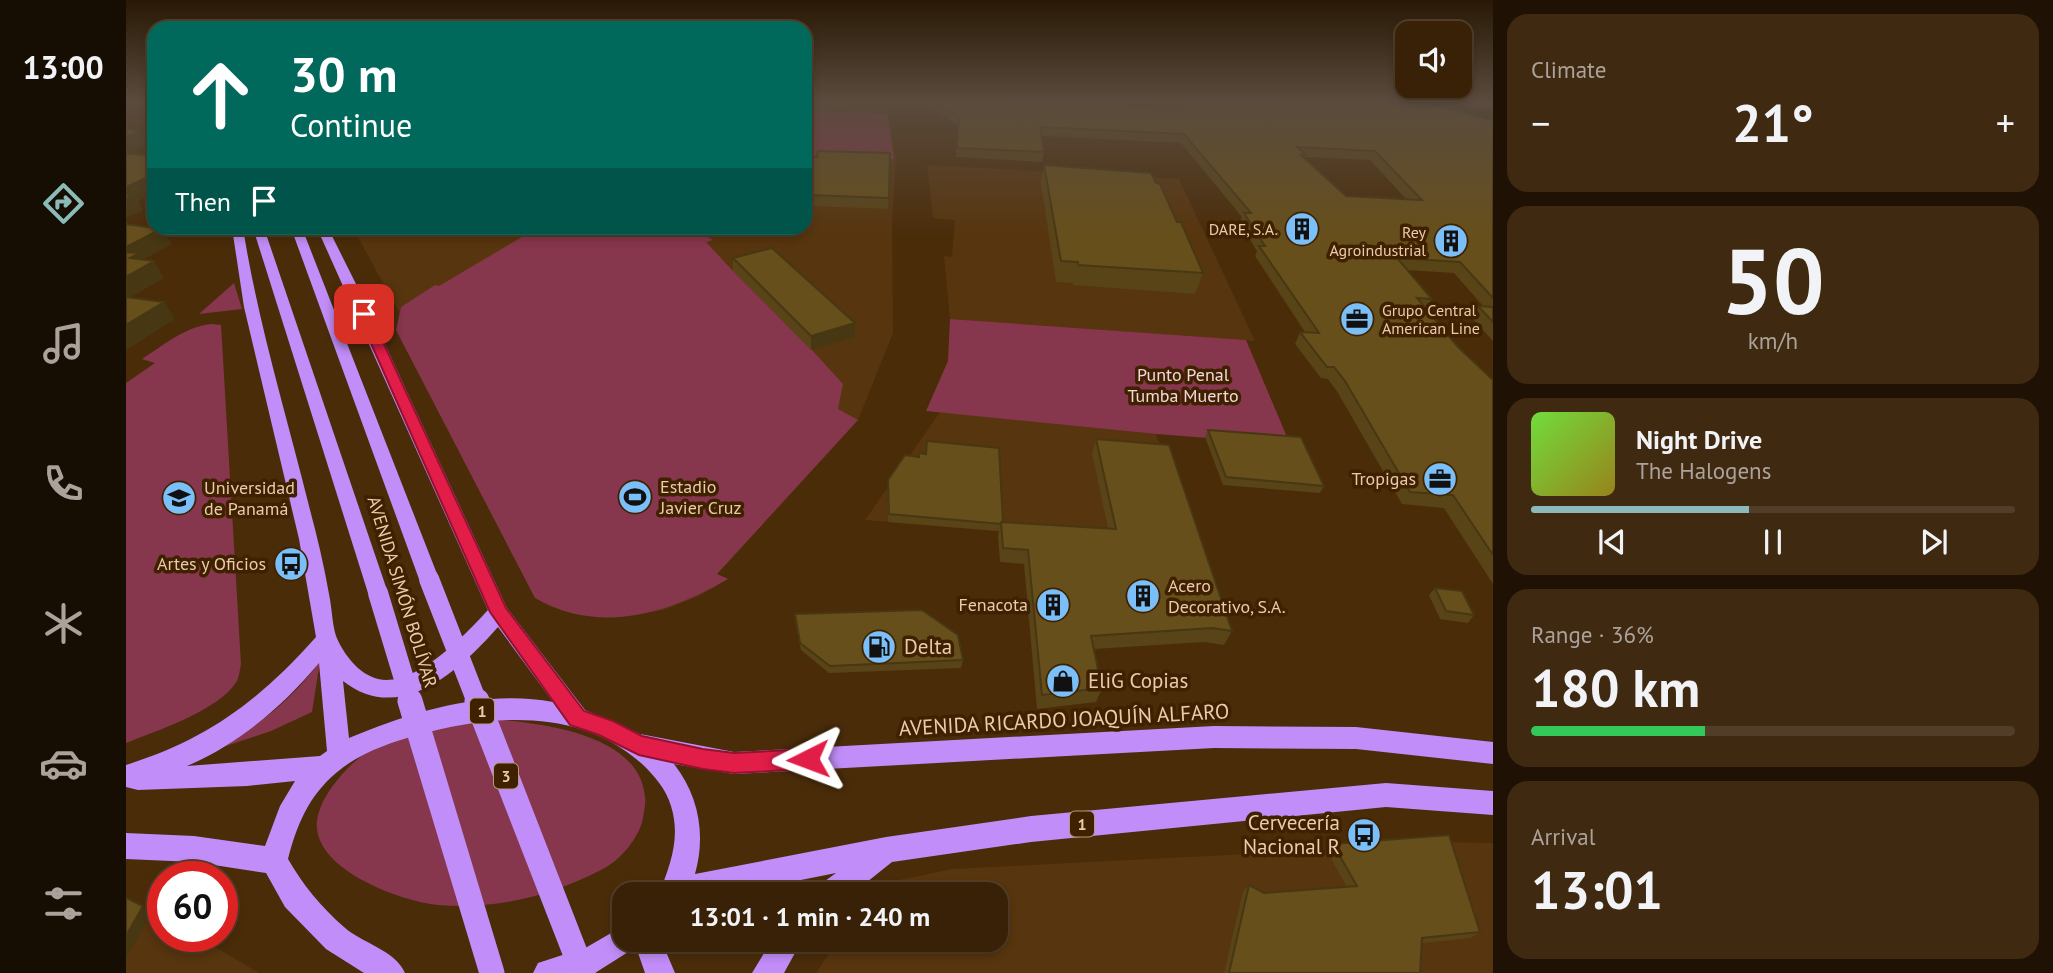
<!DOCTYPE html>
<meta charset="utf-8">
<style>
body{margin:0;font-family:"PT Sans",sans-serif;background:#3f2911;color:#f1f3f6;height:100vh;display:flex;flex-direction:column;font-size:26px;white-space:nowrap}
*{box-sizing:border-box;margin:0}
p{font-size:23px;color:#aba39b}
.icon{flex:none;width:38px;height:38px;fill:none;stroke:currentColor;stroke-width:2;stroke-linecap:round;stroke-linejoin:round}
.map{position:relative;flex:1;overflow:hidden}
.drawer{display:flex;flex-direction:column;gap:14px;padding:14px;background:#1f1204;width:560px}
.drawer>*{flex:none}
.hud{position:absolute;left:21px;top:21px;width:665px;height:214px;border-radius:21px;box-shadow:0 4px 10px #0003,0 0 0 2px #523e28;background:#00695c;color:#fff;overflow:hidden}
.controls{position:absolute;left:1269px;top:21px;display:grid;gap:14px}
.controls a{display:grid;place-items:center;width:77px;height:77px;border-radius:14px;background:#382107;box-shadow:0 4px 10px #0003,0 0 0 2px #523e28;font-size:35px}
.speed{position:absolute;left:21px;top:861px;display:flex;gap:14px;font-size:35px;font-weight:700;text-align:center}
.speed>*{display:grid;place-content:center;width:91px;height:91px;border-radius:50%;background:#382107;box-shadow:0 4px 10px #0003,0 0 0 2px #523e28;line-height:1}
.speed .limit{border:10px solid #d22;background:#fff;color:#111}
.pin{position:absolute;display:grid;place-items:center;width:60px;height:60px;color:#fff;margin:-30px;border-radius:14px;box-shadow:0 4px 10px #0006}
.me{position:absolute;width:77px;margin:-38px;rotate:267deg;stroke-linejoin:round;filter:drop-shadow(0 0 5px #0008)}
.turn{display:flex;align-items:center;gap:24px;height:147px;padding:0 28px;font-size:32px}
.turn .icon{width:91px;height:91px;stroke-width:2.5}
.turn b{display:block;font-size:49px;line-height:60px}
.then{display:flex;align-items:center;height:66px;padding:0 28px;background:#0003;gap:14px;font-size:26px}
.big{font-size:52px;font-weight:700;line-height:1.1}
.drawer .tile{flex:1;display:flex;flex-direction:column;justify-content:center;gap:10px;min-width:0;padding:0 24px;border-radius:21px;background:#3f2911}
.drawer .dial{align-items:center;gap:0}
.dial b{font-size:91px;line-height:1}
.song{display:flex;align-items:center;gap:21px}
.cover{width:84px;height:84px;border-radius:10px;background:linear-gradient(135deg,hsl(100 70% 55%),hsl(50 70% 35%))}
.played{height:7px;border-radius:4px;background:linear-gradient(90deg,#8bbbb9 45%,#523e28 45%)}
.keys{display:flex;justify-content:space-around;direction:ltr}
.heat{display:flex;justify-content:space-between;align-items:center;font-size:38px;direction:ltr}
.charge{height:10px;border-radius:5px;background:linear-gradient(90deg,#34c759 36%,#523e28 0)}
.trip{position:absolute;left:486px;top:882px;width:396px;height:70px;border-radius:21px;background:#382107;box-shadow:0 4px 10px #0003,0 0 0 2px #523e28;font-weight:700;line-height:70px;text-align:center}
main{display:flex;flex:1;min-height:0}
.tab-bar{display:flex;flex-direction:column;width:126px;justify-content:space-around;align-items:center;background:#160d03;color:#aba39b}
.tab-bar .icon{width:49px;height:49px}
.tab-bar .current{color:#8bbbb9}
.tab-bar b{font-size:32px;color:#f1f3f6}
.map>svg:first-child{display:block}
.built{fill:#57350e}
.green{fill:#86364d}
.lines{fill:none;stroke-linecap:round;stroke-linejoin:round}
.river{fill:#1a2306;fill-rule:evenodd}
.primary{fill:#c18df8;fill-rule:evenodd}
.primary-bridge-far1{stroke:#c18df8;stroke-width:20}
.primary-bridge{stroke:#c18df8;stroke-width:25}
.wall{fill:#584417;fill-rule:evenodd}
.shaded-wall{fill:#473713}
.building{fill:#664f1b;stroke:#473713;stroke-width:2;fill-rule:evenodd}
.route{fill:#e11d48;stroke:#92132f;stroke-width:2}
.labels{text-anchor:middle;stroke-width:7;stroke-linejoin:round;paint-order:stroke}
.far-poi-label{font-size:16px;fill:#ebcbad;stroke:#3f2100;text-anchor:end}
.shield{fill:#3f2100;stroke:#b79879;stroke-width:2}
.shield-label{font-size:16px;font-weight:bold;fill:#ebcbad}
.park-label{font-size:18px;fill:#f2d7dc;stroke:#3f2100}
.poi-label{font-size:18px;fill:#ebcbad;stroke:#3f2100;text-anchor:end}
.street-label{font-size:18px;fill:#ebcbad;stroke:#3f2100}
.near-poi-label{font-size:21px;fill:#ebcbad;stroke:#3f2100;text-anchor:start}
.near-street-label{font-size:21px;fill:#ebcbad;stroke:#3f2100}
</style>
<main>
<nav class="tab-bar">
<b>13:00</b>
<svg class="icon current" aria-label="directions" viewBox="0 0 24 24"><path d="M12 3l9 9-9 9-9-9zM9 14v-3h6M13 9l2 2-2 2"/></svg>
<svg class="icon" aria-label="music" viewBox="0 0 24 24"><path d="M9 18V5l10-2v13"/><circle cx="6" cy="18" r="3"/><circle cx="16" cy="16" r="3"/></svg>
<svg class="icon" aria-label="phone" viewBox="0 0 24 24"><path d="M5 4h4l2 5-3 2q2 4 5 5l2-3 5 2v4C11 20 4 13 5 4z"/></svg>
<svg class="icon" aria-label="climate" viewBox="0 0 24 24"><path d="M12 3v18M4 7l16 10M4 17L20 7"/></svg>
<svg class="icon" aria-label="car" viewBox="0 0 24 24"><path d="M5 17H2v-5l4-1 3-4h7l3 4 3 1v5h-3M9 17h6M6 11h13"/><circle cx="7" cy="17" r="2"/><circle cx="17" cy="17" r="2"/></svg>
<svg class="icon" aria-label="filters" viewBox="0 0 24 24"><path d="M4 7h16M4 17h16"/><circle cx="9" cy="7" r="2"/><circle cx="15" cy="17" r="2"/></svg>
</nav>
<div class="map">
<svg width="1367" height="973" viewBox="0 0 1367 973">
<rect width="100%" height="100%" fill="#4a2c09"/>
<!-- built -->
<path class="built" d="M679,101H761L762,109L770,159L766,222L767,333L732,420L591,574L602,579L573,596L538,610L487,618L456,615L425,607L409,598L270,330L274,314L227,228H679Z
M801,165L1053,179L1129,341L824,319L818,256L826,257L829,220L807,218Z
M814,412L1030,434L1067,548L739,520Z
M1315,842L1367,843V973H690L712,940H870V894H754L773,880L826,869L1200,850Z
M0,902L37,917V936H71L133,973H0Z"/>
<!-- green -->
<path class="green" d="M1255,101H1367V131Z
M679,111L761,113L768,159L679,157Z
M411,228H567L587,240L580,242L607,271L646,261L686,350L717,384L712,409L732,420L591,574L602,579C542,614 473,635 409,598L270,330L275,307L309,285L313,286Z
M108,283L116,309L73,314Z
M824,319L1120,340L1164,444L1030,434L800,411L822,361Z
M86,324L95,325L115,664C114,669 113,677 111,681C94,710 30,731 0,743V383L29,363L16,359C38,345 60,326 86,324Z
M194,661L186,712L145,731L94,748C134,724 167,699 194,661Z
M366,719C413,723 514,733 519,797C520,803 518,811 517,818C514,837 493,862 475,870C425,896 369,910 312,905C274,901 185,869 191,820C194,804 202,791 213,778C227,761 246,746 267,737C288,727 341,723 366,719Z"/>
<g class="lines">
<!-- river -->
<path class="river" d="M1287,101H1323L1342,106L1367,108V122L1341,120L1290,106Z"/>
<!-- primary -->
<path class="primary" d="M106,228H117C132,323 160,413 183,506C191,536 198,565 203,594C206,608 206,623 210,636C216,651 229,669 244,676C282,696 339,635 362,610L191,228H202L245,314L381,608L459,710L514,734L608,752L1088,726L1230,727L1367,742V764L1230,749L1088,748L608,774L548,764C573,796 580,835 569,874L760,837L905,816L1260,783L1367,791V815L1260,807L905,842L766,862L726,894H691L695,884L710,873L605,894H533C544,865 555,838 545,806C540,789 528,775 515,763C454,708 365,714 292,735C263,743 233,753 210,773C183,796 171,824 162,859C177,885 195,907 218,927C236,943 269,950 279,973H238L200,949L159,907L140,873L68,862L0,859V833L68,836L139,846L154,806L169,781L121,786L12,790L0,787V765C81,740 134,700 190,637L173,539L118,307ZM372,627L427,702C359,689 285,712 223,738L217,681C274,726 334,670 372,627ZM193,663L201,751L194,756L61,766C113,744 157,706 193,663Z
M127,228H138L262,593L259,598L252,601L245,598L242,593Z
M165,228H176L313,579L310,584L303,586L296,584L293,579Z
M499,925V940H535L549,973H519L510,947L469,973H407L412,963L461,947Z
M646,940H676L658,973H626Z"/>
<!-- primary-bridge-far1 -->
<path class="primary-bridge-far1" d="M303,579L351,702
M252,593L285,702"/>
<!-- primary-bridge -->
<path class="primary-bridge" d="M284,701L366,973
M351,701L457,973"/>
</g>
<!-- wall -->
<path class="wall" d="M679,101H735L734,111L679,109Z
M789,101H995L998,107L1049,109L1044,101H1291L1367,121V341L1345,317L1352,306L1358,307L1328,273L1281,270L1306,299L1300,309L1332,347L1367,380V584L1318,508L1276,504L1212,393L1202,379L1195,378L1169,344L1174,332H1179L1129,256L1131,251L1114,223L1116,217L1055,143L916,136L918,152L916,162L830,157L832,125L802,106L789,105ZM1179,157L1244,160L1281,200L1220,196L1179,158Z
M764,153L762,209L683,206V195H679V157H691Z
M918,165L1030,183L1051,222L1077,273L1069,294L947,285V283L930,282L915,183Z
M607,258L729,323V337L685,350L607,271Z
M1082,430L1198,486L1194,493L1097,485L1079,437Z
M970,439L1106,631L1098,645L1078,642L968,649L976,688L970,702L911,709L898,564L874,562L872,536L873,531L762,522V480L877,522L982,528L966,453Z
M1309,588L1348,615L1342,623L1314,619L1303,595Z
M669,614L837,660L835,668L703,673L675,650L669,621Z
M1207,844L1354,932L1345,938L1296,943L1294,973H1098L1117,891L1123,885L1138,893L1221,887L1200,850Z"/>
<!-- shaded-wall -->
<path class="shaded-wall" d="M13,131L21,144L0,155V137Z
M28,174V193L12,201L17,210L0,218V187Z
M37,228L46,244L17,260L28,261L38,278L0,300V247Z
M38,302L49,319L0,350V325Z
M729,323V337L685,350V336Z
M17,906L26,912L0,958V936Z"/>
<!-- building -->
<path class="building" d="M809,101H995L998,107L1057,110L1052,101H1291L1367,121V298L1334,262L1271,258L1306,299L1291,298L1332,347L1367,380V555L1327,495L1284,492L1219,381L1208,367H1201L1174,332L1193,333L1133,246H1139L1118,213H1125L1058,134L914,127L918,152L831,148L833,117ZM1171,147L1249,151L1296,200L1220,196L1175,155H1180Z
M0,129L13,131L0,137Z
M692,151L764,153L763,198L683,195L684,184H679V157H691Z
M0,153L28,156V174L0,187Z
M918,165L1025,173L1030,183L1034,184L1051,222H1055L1077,273L952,265V262L935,261Z
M0,194H8L0,198Z
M0,224L28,228H37L0,247Z
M646,248L729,323L685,336L607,258Z
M0,252L13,253L4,258L28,261L0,277Z
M0,297L38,302L0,325Z
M1352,306L1367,307V322Z
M1082,430L1175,437L1198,486L1100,477Z
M970,439L1043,445L1106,631L1086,628L965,636L976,688L916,695L902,550L877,548L875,522L990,529Z
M801,441L873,448L877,522H875V524L763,514L762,480L779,455L793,457V453L800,454Z
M1309,588L1336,591L1348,615L1320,611Z
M796,610L832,635L837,660L704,666L674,643L669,614Z
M1323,835L1354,932L1296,938L1294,973H1103L1123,885L1138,893L1231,886L1207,844Z
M0,898L17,906L0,936Z"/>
<!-- sky -->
<linearGradient id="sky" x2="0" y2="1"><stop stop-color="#291805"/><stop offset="0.43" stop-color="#5a4b3e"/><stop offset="1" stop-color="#5a4b3e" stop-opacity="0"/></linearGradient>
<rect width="1367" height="237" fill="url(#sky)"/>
<!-- route -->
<path class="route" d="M238,310L244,314L380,608L458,711L487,721L516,736L577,749L608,753L682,749L690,752L693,759L690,766L682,769L608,773L577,769L513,755L473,735L444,725L364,612L232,314Z"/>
<!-- icons -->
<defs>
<g id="building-disc" transform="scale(1.75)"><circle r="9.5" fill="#7abff8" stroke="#3f2100"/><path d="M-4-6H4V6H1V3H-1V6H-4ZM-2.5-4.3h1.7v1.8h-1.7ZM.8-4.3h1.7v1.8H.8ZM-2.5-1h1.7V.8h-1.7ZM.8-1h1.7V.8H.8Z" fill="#111"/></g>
<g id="office-disc" transform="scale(1.75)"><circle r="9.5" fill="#7abff8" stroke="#3f2100"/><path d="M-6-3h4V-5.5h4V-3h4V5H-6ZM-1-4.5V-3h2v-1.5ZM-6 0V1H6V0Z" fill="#111"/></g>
<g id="stadium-disc" transform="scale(1.75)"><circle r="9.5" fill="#7abff8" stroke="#3f2100"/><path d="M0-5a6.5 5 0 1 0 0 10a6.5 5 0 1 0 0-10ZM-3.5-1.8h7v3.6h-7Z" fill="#111"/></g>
<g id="university-disc" transform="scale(1.75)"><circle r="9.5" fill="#7abff8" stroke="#3f2100"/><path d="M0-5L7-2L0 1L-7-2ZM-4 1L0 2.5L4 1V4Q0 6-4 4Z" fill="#111"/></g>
<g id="bus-disc" transform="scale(1.75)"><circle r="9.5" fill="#7abff8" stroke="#3f2100"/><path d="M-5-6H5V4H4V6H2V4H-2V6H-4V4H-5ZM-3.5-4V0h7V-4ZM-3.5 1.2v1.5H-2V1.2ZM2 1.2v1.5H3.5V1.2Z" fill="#111"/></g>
<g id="fuel-disc" transform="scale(1.75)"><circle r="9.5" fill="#7abff8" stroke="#3f2100"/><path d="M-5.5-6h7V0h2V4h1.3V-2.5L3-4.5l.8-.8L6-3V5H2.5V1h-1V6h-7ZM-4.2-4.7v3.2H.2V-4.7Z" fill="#111"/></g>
<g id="shop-disc" transform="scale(1.75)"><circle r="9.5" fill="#7abff8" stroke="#3f2100"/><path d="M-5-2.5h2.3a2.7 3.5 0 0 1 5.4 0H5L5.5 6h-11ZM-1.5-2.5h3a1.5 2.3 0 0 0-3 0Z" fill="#111"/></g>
</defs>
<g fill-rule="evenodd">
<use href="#building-disc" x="1176" y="229"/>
<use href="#building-disc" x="1325" y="241"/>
<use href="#office-disc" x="1231" y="319"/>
<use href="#office-disc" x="1314" y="479"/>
<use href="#stadium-disc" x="509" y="497"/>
<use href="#university-disc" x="53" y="498"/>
<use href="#bus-disc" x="165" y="564"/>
<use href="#building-disc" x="1017" y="596"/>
<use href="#building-disc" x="927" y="605"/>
<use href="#fuel-disc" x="753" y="647"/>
<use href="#shop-disc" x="937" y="681"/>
<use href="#bus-disc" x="1238" y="835"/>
</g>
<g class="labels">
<!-- far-poi labels -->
<g class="far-poi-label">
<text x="1152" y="235">DARE, S.A.</text>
<text x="1300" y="238">Rey<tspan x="1300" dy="18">Agroindustrial</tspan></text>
<text x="1256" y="316" text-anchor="start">Grupo Central<tspan x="1256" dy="18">American Line</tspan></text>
</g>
<!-- shield labels -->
<g class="shield">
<rect x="344" y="698.5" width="24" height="25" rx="5"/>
<rect x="368" y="763.5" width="24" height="25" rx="5"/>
<rect x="944" y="811.5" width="24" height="25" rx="5"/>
</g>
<g class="shield-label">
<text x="356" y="717">1</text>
<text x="380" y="782">3</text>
<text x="956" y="830">1</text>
</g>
<!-- park labels -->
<g class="park-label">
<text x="1057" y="381">Punto Penal<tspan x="1057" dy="21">Tumba Muerto</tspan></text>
</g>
<!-- poi labels -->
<g class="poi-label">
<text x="1290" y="485">Tropigas</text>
<text x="534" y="493" text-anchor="start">Estadio<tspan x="534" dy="21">Javier Cruz</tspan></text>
<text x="78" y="494" text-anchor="start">Universidad<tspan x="78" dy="21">de Panamá</tspan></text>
<text x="140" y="570">Artes y Oficios</text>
<text x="1042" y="592" text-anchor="start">Acero<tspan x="1042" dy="21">Decorativo, S.A.</tspan></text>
<text x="902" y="611">Fenacota</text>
</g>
<!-- street labels -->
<g class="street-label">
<text transform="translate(276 592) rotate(73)" y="6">AVENIDA SIMÓN BOLÍVAR</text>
</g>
<!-- near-poi labels -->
<g class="near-poi-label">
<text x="778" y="654">Delta</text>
<text x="962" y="688">EliG Copias</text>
<text x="1214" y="830" text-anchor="end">Cervecería<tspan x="1214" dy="24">Nacional R</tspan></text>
</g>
<!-- near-street labels -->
<g class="near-street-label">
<text transform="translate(938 720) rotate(-3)" y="7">AVENIDA RICARDO JOAQUÍN ALFARO</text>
</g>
</g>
</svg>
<div class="controls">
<a><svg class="icon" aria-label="sound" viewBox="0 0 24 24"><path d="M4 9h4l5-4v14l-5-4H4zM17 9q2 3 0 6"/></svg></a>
</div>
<div class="speed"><div class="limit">60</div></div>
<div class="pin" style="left:238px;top:314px;background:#d93025"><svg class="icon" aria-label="arrive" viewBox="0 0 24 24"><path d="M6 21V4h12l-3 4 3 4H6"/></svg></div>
<svg class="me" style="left:682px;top:759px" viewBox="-20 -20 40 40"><path d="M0-17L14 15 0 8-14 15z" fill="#e11d48" stroke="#fff" stroke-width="4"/></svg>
<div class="trip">13:01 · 1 min · 240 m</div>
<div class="hud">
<div class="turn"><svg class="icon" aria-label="ahead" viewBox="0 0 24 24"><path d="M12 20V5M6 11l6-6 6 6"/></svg><div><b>30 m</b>Continue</div></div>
<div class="then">Then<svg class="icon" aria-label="arrive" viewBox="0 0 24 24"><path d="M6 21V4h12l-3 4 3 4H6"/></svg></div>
</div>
</div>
<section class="drawer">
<div class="tile"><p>Climate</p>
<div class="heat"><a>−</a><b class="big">21°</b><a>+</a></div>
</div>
<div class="tile dial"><b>50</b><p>km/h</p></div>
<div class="tile">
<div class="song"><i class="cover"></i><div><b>Night Drive</b><p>The Halogens</p></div></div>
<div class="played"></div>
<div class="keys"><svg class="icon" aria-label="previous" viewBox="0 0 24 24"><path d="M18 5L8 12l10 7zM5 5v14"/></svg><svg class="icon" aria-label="pause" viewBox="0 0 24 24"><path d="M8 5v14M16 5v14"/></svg><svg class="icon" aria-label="next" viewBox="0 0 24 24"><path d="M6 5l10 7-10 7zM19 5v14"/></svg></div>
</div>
<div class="tile"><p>Range · 36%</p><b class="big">180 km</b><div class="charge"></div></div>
<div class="tile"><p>Arrival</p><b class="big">13:01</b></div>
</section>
</main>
